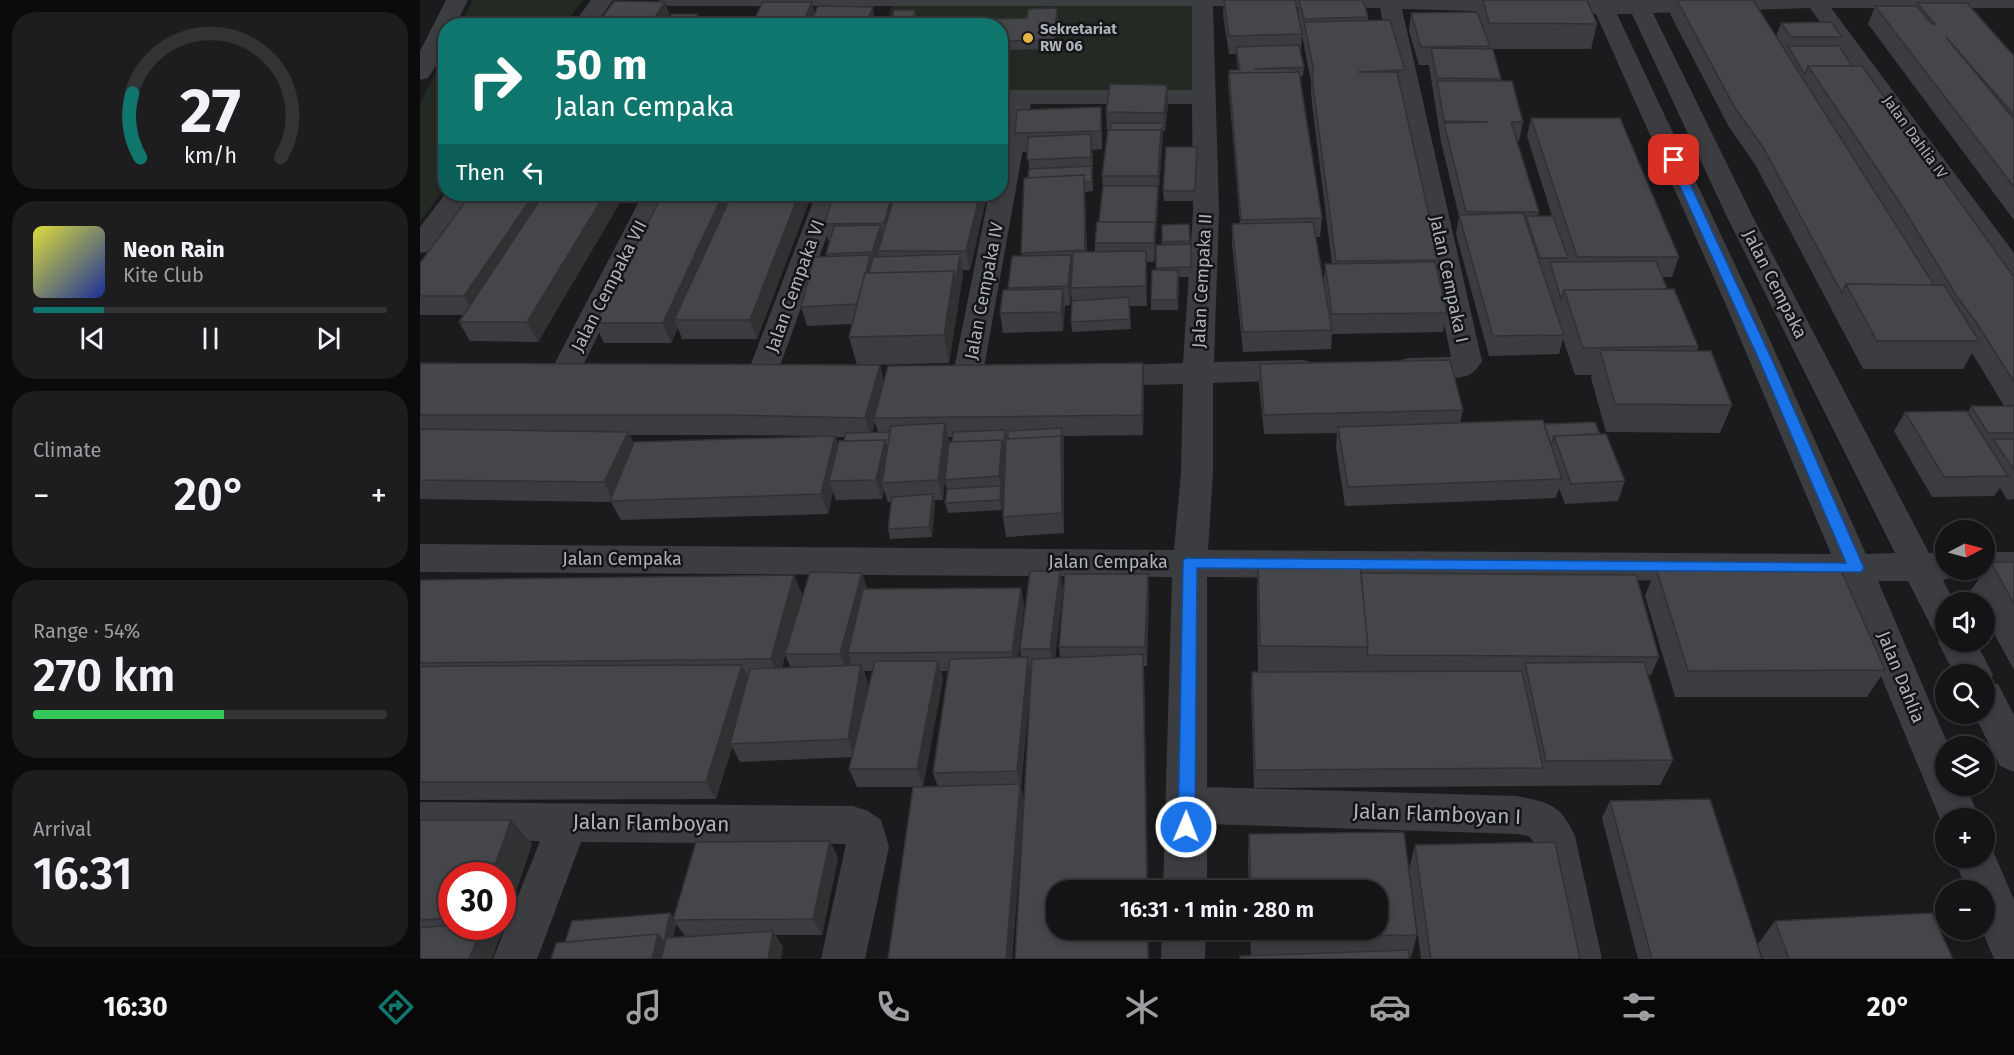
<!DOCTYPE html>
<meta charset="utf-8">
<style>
body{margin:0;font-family:"Fira Sans",sans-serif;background:#1d1d1f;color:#f1f3f6;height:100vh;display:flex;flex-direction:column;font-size:22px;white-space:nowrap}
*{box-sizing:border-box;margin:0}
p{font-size:20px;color:#9d9ea1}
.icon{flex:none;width:33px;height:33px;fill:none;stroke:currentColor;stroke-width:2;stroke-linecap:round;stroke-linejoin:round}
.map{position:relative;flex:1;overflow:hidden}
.drawer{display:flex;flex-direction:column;gap:12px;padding:12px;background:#0b0b0c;width:420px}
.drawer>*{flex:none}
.guide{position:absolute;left:18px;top:18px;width:570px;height:183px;border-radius:24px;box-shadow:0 3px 9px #0003,0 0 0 2px #333335;background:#0f766e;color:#fff;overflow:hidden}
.needle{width:39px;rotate:84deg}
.fabs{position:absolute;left:1515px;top:520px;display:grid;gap:12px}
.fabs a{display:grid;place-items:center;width:60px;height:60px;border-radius:50%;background:#141416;box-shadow:0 3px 9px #0003,0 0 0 2px #333335;font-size:30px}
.speed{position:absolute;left:18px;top:862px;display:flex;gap:12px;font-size:30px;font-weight:700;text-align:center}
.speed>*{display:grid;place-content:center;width:78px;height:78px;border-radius:50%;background:#141416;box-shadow:0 3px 9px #0003,0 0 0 2px #333335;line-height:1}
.speed .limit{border:9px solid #d22;background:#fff;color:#111}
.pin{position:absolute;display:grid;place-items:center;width:51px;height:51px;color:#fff;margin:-26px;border-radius:12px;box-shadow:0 3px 9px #0006}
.me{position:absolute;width:66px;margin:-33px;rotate:1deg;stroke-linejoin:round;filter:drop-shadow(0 0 4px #0008)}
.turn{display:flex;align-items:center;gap:21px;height:126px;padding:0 18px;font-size:27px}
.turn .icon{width:78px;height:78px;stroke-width:2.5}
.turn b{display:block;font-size:42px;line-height:51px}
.then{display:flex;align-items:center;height:57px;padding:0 18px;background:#0003;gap:12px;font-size:22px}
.big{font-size:45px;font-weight:600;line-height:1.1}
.drawer .widget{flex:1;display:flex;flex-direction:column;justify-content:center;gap:9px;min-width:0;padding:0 21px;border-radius:24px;background:#1d1d1f}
.drawer .dial{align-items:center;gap:0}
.dial svg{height:156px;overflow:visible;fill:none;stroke:#333335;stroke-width:7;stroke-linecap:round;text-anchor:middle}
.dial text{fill:#f1f3f6;stroke:none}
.song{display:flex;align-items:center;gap:18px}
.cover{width:72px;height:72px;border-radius:9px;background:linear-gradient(135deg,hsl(60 70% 55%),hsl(230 70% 35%))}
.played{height:6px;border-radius:3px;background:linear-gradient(90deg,#0f766e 20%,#333335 20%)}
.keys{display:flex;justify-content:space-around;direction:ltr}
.heat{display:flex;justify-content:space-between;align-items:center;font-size:33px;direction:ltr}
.charge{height:9px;border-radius:4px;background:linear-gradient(90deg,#34c759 54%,#333335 0)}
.trip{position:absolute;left:626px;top:880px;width:342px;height:60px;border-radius:24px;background:#141416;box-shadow:0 3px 9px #0003,0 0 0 2px #333335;font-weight:600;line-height:60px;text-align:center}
.menu{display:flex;height:96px;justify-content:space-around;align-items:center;background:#080809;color:#9d9ea1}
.menu .icon{width:42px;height:42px}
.menu .current{color:#0f766e}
.menu b{font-size:27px;color:#f1f3f6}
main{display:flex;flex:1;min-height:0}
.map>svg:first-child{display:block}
.green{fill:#232a24}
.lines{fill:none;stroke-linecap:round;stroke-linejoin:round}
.minor{fill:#3c3d41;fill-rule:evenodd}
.wall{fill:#3b3c3f;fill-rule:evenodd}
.shaded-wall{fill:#303133}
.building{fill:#454649;stroke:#303133;stroke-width:1.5}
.route{fill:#1a73e8;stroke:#114b97;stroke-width:1.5}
.poi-dot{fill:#e6b349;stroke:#151518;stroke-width:2}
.labels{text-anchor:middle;stroke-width:5;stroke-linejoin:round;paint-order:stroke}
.far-poi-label{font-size:15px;font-weight:bold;fill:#aeb2bb;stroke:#151518;text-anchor:start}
.far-street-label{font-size:15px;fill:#aeb2bb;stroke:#151518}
.street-label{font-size:18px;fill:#aeb2bb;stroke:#151518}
.near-street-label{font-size:21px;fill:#aeb2bb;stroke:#151518}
</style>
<main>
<section class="drawer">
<div class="widget dial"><svg viewBox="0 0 100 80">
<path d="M14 69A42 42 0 1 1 86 69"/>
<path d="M14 69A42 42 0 0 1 10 36" stroke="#0f766e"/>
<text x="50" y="56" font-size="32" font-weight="700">27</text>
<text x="50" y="72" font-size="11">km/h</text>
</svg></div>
<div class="widget">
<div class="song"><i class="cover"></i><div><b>Neon Rain</b><p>Kite Club</p></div></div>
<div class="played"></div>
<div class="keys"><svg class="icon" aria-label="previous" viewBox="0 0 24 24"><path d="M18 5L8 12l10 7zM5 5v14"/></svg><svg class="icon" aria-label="pause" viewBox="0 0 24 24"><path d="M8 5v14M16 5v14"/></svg><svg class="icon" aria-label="next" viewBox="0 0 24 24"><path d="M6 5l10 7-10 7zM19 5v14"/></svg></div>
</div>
<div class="widget"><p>Climate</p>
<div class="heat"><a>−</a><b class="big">20°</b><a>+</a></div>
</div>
<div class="widget"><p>Range · 54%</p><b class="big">270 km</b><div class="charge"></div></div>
<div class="widget"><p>Arrival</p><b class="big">16:31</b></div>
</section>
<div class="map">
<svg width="1594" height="959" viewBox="0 0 1594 959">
<rect width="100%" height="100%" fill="#1b1a1d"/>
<!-- green -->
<path class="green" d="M53,0H163L144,25H40Z
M782,0L783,97H581L580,26H466L473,1Z
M25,54V187L0,222V104Z"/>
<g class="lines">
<!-- minor -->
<path class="minor" d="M26,0H48L35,26H26C26,45 20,61 8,78L0,80V51Z
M171,0H193L174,26H152Z
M239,0H1594V8H1411L1594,253V281L1584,278L1390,8L1233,13L1333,217L1509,553L1526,552V570H1541L1538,576L1523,580L1535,603H1526V642H1556L1573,675L1570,682L1578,684L1594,715V772L1580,766L1554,714H1564V675H1535L1518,642L1523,634L1513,630L1488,581H1458L1529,747H1526V786H1546L1560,819H1526V833L1422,582L787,577V787L1097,796C1130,803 1140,804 1155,836L1182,959H1138L1115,844L1109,836L1097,834L787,824V891H743L752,577L0,572V544L754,550L761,472L763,384L680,386L669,383L665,376L669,369L680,366L763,363L773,212L772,104H611L562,379L558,386L547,389L536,386L532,379L569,194H580V139L588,104H580V90H772V6H250L243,4ZM793,6L960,8L1031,357L989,358L978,361L974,368L978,375C994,379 1034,381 1049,375C1055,372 1059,366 1062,361L982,9L1176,14L1306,305L1411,554L788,550L793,472V383L883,380L894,377L898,370L894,363L883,360L794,362L799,212ZM1197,14H1212L1307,217L1475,553L1446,554L1334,305Z
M26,193L51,194L10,251L0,253V227Z
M223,194H249L153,385L142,388L131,385L127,378Z
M396,194H422L356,377L352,384L341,387L330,384L326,377Z
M1564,552H1594V580H1564L1552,576L1549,570H1564Z
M0,802L433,806L448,811L461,820L469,847L445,959H401L426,844L161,842L117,959H73L120,841L0,840Z
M1564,842L1570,844L1594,900V959H1574L1562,930H1564V891H1547L1534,858H1564Z
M742,930H786L785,959H741Z"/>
</g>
<!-- wall -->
<path class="wall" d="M804,0L878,16L879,0L948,17V20L985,70L983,88H981L1019,260L1017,273L1027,313L1023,332L912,334L911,349L823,352L812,244V224H820L808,80L809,70H818L816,54H809L803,15ZM882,35L891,82V91L892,104L912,263L905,264L904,281L896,237H900L902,218L880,77L883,76L884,67L880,52H881Z
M1058,0H1167L1177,24L1171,49H1073L1081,79V81L1103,122L1099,141H1097L1119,212L1118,216H1132L1107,136L1111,118L1259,257L1252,277H1242L1247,289L1278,346L1277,351L1312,405L1300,433L1186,432L1171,378L1172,375H1155L1143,339L1139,354L1069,356L1036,234L1039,216L1021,142L1009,65H999L989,31L991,13L1056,12Z
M1254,0H1333L1356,36L1361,23L1422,37L1419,46L1432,66L1594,277V499L1587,500L1580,488L1574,496L1512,497L1474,431L1485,412H1548L1551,406H1584L1552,353L1543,369H1443L1336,166L1309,127L1250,14Z
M1497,3L1594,56V220L1448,24L1455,6H1496Z
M637,8L638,17L635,49L580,50V26Z
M495,10L497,19L495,26H473L472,18Z
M748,103L745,131H743L734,262H726L727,306H709L711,329L652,332L651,322L652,300L651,292L650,305L645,306L643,331L583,333L580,313L588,290V288L602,255L609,169L608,152H597L595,133L682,125V149L672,150L673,191L665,192L667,252H675V243L679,222L683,186L682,176L688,130H687L686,112Z
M777,147L775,201H744L743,191Z
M51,194H205L118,342L50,341L39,322L43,315H0V263Z
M243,194H392L337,339H262L258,328L251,343H184L175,323Z
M414,194H567L550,270H542L543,274L529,363L449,365L464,381L723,363L724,382L723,435L643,436L644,533L586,537L583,517L584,480L582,510L528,513L525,503L527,489L525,481L523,500H514L515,504L512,537L470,539L468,529L471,502H468L464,490L462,499L416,500L413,492L408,514L201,520L191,502L0,499V363L437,365L429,337L432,324L387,326L381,307L407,256L406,254L409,243L404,224ZM455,422L458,432H452ZM209,435H313L402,436L213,443ZM416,437H425L424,441L418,445ZM528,437H532V442H529Z
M769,224L770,244H771L772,277H759L758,310H731V300L736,270V245H742V225Z
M840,364L1043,410L1040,423L1124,424L1180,434L1205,481L1198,501L1145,504L1139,488L1136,498L925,506L916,447L917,433L844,434L839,384Z
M1571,562H1594V670L1564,615V603H1558L1551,590Z
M838,564L941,573L1239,657L1231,675H1228L1253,760L1240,785L834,788L831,691L832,672H838L837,591Z
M1236,568L1465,670L1447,697H1255L1225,596Z
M610,571H640L643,590L635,658H640L639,647L645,574H728L729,593L727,666H724L728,891H636V930H729V959H595L611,679L601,788L604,801L592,959H468L493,787H518L513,773L529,671H521L523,679L503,787H437L429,769L432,757L320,762L312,747L296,799L0,800V580L374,575L382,594L371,635L390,572L442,573L447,589L601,588L604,607L598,657H601L600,649ZM365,655L371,668H362ZM444,671H452L445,700L448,684Z
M1190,801L1342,959H1218L1182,818Z
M0,820H91L112,844L80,938L0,959ZM32,876L82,927H32Z
M984,832L997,935L991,957H989V959H819L820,956H831L830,930H957V891H829L828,858L829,834Z
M410,841L418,858L402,935H355L363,947L145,942L250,913L254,918ZM256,924L265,936H282L253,938Z
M995,845L1160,959H1001L989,869Z
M1355,921L1533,959H1343L1338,944Z"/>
<!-- shaded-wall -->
<path class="shaded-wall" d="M245,2L251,19L247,26H229Z
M392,2L396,19L394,26H381Z
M453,7L456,26H445Z
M637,8L638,17L635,49L634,40Z
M495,10L497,19L494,26L493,18Z
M278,14L280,23L279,26H271Z
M585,85L587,103L580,134V104Z
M747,85L748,103L745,131L744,113Z
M681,107L682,125V149L681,131Z
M743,123V133L734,262V243L738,186V176L741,130Z
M671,134L673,153V176L671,157Z
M664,175L665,194L667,269L665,250Z
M114,194H136L55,315L44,296Z
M185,194H205L118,342L107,322Z
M303,194H318L254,320L258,328L251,343L243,323Z
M379,194H392L337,339L330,320Z
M472,194H481L468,242L464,223Z
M560,194H567L550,270L546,251Z
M461,225L466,244L458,251L460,262L457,272L452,252Z
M726,251L727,270V306L726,286Z
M540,254L543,274L529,363L524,335L534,271Z
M450,255L455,274L440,304Z
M651,255L653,274L650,305L648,286Z
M643,289L645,309L643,331L641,312Z
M723,363L724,382L723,435L722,415Z
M460,365L465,384L454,418L455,422L451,437L445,418Z
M525,423L529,443L523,500L518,480Z
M642,428L644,438V533L642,513L641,436Z
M585,430L587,440L582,510L580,500L581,486L579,476L582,440Z
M208,432L218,451L193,501L184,482Z
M415,436L422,455L409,481L413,492L408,514L401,494Z
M465,440L467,449L462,483L464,490L462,499L456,480Z
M513,494L515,504L512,537L509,527Z
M640,571L643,590L634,668L630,649Z
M442,573L448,592L428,653L431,660L428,673L420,654Z
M728,574L729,593L727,666L725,647Z
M374,575L382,594L359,677L351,659Z
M601,588L604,607L596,670L592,652Z
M723,654L724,672L728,891H727Z
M608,657L611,676L601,788L597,771Z
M518,661L523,679L503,787L497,769Z
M322,665L331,683L310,744L312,747L296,799L286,782Z
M441,665L448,684L435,757L428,739Z
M600,784L604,801L592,959H586Z
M91,820L112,844L72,959H49L62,927H82V876H71Z
M410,841L418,858L402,935L393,919Z
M250,913L255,920H253L256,924L251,950L244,942Z
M728,930H729V959H728Z
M353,931L363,947L361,959H348Z
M238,934L251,950L249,959H232Z"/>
<!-- building -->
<path class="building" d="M804,0H875L882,34L809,36Z
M879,0H943L948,17L884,19Z
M1063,0H1167L1177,24L1069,23Z
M1257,0H1333L1514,285L1426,284L1422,293L1343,147L1315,108Z
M194,1L245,2L229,26H176Z
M343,2H392L381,26H331Z
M1497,3H1547L1594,56V115L1526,37L1594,119V187L1455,6H1496L1512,24H1515Z
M398,6L453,7L445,26H389Z
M637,8L634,40L580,41V26H568L570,19L607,18L608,9Z
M474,10H495L493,18H472Z
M1057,12L1070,46L1001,47L991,13Z
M252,14H278L271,26H244Z
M970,20L985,70L938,72H977L1019,260L916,261L893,86L892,72H894L884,22Z
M1411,22L1422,37H1371L1361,23Z
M879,45L884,67L834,69H876L877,72L809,73V82V70H820L816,47Z
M1368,46H1419L1432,66H1388L1385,75Z
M1011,48L1073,49L1081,79L1017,78Z
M1388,66H1442L1594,277V382L1556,322L1536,295L1482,206Z
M879,72L902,218L821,220L809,73Z
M1017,81H1092L1103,122H1091L1119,212H1046L1024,123L1068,122L1024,121Z
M690,84L747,85L744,113L686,112Z
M580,85H585L580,104Z
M681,107V131L595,133L597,110Z
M1111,118H1200L1259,257H1157Z
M691,123H743L741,139V130H690Z
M688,130H741L738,176H682Z
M671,134V157L607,160L608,137Z
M746,147H777L775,191H743Z
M672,166V182H664V175L608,178L609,169Z
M664,175L665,250L601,253L604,178Z
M683,186H738L735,231V222H679Z
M51,194H114L44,296H0V263Z
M124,194H185L107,322H39Z
M188,194H195L191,200Z
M243,194H303L243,323H175Z
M312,194H379L330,320H254Z
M414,194H472L464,223L404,224Z
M475,194H560L546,251H458Z
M1103,213L1144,335L1073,336L1039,215Z
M1106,216H1133L1148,258H1120Z
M677,222H735L734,243H675Z
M893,222L912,330L823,332L812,224Z
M769,224L770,241L742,242V225Z
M461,225L452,252L406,254L414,226Z
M771,244V267L736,268V245Z
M726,251V286L651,288L653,252Z
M540,254L536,280L534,271L449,273L453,257Z
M450,255L446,273H445L437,304L381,307L394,257Z
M651,255L648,286L588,288L592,256Z
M1236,261L1247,289L1144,290L1141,299L1130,262Z
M1015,262L1027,313L912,314L905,264Z
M732,270H758L757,300H731Z
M534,271L524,335L429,337L445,273Z
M1426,284L1524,285L1559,341H1457Z
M643,289L641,312L580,313L583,290Z
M1254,289L1278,346L1163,348L1144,290Z
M709,297L710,319L651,322L652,301Z
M1180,350L1291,351L1312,405L1195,404Z
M1030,360L1043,410L844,415L840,364Z
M0,363L460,365L445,418L305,415H0Z
M723,363L722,415L454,418L468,366Z
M1551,406H1594V433H1568Z
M1547,411L1588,476L1524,477L1485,412Z
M1123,420L1142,479L928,487L918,427Z
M1175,422L1180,434L1134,436L1131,445L1124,424Z
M525,423L518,480L462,483L471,426Z
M642,428V446L641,436L588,439V431Z
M0,429L208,432L184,482L0,480Z
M585,430L584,449L582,440L532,442L533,432Z
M470,432L467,449L465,440L424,441L426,433Z
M1186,434L1205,481L1151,484L1134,436Z
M415,436L401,494L190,501L214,442Z
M641,436L642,513L583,517L586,439Z
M1573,439H1594V470Z
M465,440L456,480L409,481L419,441Z
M582,440L579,476L525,480L529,442Z
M581,486L580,500L525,503L527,489Z
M513,494L509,527L468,529L472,497Z
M1571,562H1594V604Z
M838,564L940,565L948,647L840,646Z
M1236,568H1420L1465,670L1268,671Z
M610,571H640L630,649H600Z
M390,572L442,573L420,654H365Z
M941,573L1216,575L1239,657L947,655L948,647Z
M645,574H728L725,647H639Z
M374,575L351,659L0,663V580Z
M601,588L592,652L428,653L443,589Z
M723,654L727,891H636V930H728V959H595L612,659Z
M608,657L597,771L513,773L530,659Z
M455,661H518L497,769H429Z
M1224,662L1253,760L1126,761L1105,663Z
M322,665L286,782H0V667L27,666Z
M441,665L428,739L310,744L330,669Z
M1102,671L1123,768L835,770L832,672Z
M600,784L586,959H468L493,787Z
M1290,799L1342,959H1232L1190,801Z
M0,820H91L71,876H32V918L0,920Z
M984,832L997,935L832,937V930H957V891H831L829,834Z
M410,841L393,919L253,920L276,842Z
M1135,842L1160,959H1011L995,845Z
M250,913L244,942L238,934L145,942L152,921Z
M1512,913L1533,959H1369L1355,921Z
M32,925V927H62L49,959H0V928Z
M353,931L348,959H241L246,938Z
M238,934L232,959H131L136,943Z
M988,950L989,959H820V956Z"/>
<!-- route -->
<path class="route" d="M1254,157L1259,160L1353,362L1444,568L1441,572L777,568L775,827L773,832L766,835L760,832L758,827L763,562L765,558L1426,563L1340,362L1248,160Z"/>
<!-- markers -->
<circle class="poi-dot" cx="608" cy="38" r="6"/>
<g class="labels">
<!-- far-poi labels -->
<g class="far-poi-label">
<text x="620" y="34">Sekretariat<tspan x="620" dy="17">RW 06</tspan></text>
</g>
<!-- far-street labels -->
<g class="far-street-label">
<text transform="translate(1495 137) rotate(54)" y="5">Jalan Dahlia IV</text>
</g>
<!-- street labels -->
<g class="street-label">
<text transform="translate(1029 279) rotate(78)" y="6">Jalan Cempaka I</text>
<text transform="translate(782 281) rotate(-87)" y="6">Jalan Cempaka II</text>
<text transform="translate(1355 284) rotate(63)" y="6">Jalan Cempaka</text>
<text transform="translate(189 286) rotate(-63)" y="6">Jalan Cempaka VII</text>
<text transform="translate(375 286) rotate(-70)" y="6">Jalan Cempaka VI</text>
<text transform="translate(564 291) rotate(-79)" y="6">Jalan Cempaka IV</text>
<text x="202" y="565">Jalan Cempaka</text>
<text x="688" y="568">Jalan Cempaka</text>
<text transform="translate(1481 677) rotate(68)" y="6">Jalan Dahlia</text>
</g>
<!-- near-street labels -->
<g class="near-street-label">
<text transform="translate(1017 814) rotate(2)" y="7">Jalan Flamboyan I</text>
<text transform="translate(231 823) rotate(1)" y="7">Jalan Flamboyan</text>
</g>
</g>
</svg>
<div class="fabs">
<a><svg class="needle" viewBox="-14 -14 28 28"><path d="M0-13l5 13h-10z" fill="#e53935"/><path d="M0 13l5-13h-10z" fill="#9d9ea1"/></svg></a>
<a><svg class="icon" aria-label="sound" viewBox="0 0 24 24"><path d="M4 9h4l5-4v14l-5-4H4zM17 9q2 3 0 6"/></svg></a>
<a><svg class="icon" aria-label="search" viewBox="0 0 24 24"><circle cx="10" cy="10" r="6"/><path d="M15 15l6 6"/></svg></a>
<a><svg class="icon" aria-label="layers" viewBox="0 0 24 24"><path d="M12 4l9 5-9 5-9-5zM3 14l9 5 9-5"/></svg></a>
<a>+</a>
<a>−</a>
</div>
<div class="speed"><div class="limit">30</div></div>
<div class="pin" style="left:1254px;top:160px;background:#d93025"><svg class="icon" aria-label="arrive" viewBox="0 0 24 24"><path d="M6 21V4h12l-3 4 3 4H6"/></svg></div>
<svg class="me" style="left:766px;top:827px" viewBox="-20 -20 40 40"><circle r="17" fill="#1a73e8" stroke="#fff" stroke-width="3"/><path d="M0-11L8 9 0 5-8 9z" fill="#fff"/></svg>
<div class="trip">16:31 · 1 min · 280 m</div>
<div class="guide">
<div class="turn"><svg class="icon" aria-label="right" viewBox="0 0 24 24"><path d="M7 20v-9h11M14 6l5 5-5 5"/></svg><div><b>50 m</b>Jalan Cempaka</div></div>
<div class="then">Then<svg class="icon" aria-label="left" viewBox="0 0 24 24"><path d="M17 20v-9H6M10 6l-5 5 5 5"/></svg></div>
</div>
</div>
</main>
<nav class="menu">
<b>16:30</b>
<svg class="icon current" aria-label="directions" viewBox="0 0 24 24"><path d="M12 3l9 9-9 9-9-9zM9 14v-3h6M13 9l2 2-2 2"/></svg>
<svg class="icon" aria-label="music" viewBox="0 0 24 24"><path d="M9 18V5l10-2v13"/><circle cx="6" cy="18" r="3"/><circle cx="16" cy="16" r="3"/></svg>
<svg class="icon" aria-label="phone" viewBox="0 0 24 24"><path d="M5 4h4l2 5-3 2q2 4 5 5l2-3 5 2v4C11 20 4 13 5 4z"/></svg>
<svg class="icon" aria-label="climate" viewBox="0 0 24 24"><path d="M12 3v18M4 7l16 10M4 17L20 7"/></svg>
<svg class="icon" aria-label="car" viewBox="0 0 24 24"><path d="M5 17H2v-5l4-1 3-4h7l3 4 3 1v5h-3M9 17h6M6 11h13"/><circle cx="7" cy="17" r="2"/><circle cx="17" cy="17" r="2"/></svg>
<svg class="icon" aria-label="filters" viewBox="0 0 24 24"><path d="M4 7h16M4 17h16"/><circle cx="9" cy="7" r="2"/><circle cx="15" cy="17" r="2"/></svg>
<b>20°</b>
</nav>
